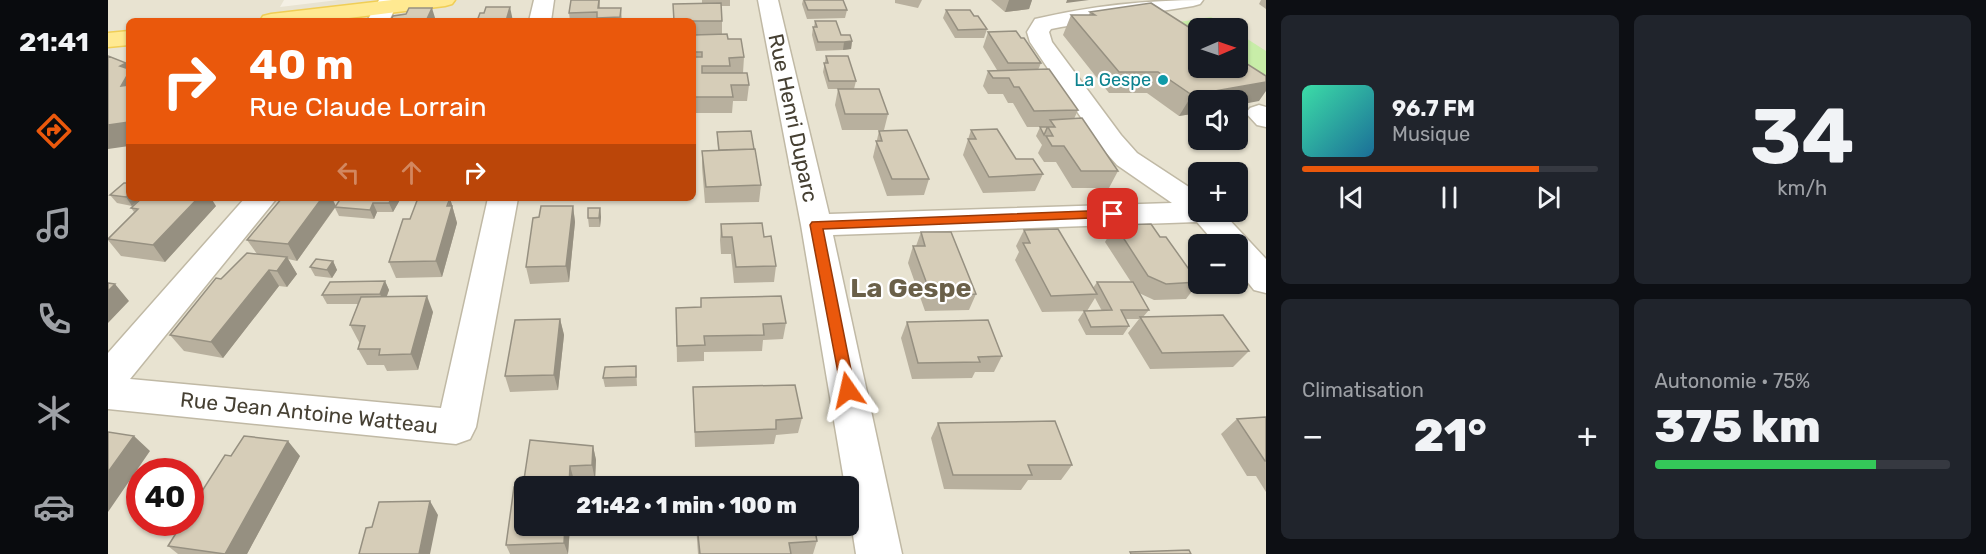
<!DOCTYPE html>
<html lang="fr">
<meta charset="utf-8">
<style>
body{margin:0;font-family:Rubik,sans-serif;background:#20242c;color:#f1f3f6;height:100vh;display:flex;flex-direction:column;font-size:22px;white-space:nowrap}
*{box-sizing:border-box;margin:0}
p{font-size:20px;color:#9ea1a6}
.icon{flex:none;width:33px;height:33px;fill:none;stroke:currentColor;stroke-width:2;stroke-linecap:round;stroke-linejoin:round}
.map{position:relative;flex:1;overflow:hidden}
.panel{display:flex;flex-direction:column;gap:15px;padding:15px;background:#0d0f14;width:720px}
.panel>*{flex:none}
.guide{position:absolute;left:18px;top:18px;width:570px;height:183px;border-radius:9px;box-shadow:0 2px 4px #0004;background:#ea580c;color:#fff;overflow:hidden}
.needle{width:39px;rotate:88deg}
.buttons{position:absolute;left:1080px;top:18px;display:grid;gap:12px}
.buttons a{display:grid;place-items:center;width:60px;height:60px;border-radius:9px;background:#171b24;box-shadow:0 2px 4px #0004;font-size:30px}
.speed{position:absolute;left:18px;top:458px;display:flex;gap:12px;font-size:30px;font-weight:700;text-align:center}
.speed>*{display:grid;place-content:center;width:78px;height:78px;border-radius:50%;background:#171b24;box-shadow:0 2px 4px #0004;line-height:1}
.speed .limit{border:9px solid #d22;background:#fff;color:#111}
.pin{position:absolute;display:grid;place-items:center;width:51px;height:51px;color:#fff;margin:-26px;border-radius:12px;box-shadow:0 3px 9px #0006}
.me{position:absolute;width:66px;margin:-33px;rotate:349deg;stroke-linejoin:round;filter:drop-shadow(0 0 4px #0008)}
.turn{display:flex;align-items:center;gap:21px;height:126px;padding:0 24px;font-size:27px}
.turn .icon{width:78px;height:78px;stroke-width:2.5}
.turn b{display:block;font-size:42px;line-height:51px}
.lanes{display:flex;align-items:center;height:57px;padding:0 24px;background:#0003;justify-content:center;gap:30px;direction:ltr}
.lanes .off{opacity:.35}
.big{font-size:45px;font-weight:800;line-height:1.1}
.panel .widget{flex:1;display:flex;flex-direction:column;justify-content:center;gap:9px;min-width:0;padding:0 21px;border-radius:9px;background:#20242c}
.panel .dial{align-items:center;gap:0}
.dial b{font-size:78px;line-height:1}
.song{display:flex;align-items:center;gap:18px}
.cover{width:72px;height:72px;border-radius:9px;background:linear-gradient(135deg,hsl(160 70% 55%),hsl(200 70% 35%))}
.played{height:6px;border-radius:3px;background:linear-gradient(90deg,#ea580c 80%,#363941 80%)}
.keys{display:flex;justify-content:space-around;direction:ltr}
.heat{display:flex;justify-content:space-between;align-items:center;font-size:33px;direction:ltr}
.charge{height:9px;border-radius:4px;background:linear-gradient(90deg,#34c759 75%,#363941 0)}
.panel .tiles{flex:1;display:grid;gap:15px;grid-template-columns:repeat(2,1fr)}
.trip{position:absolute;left:406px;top:476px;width:345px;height:60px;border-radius:9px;background:#171b24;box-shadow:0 2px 4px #0004;font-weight:800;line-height:60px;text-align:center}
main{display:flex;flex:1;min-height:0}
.tab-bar{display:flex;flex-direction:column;width:108px;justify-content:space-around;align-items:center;background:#090b0e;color:#9ea1a6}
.tab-bar .icon{width:42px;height:42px}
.tab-bar .current{color:#ea580c}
.tab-bar b{font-size:27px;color:#f1f3f6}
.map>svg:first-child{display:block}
.residential{fill:#e8e3d1;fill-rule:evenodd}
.green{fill:#c8eda8}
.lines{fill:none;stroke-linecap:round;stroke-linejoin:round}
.minor-casing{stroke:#c0b9a5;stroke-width:3}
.major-casing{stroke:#f0ce56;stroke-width:3}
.minor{fill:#fff;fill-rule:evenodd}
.major{fill:#ffe991;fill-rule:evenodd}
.wall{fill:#b8b09e}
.shaded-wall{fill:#969081}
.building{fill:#d6cdb8;stroke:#969081;stroke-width:1.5}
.route{fill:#ea580c;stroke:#983908;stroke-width:1.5}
.culture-dot{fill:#0f9aa8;stroke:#fff;stroke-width:2}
.labels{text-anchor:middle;stroke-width:4.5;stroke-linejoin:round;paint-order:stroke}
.far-culture-label{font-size:18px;fill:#0d838f;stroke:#fff;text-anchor:end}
.street-label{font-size:21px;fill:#464033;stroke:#fff}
.district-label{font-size:27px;font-weight:bold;fill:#6a6049;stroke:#fff}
</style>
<main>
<nav class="tab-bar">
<b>21:41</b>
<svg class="icon current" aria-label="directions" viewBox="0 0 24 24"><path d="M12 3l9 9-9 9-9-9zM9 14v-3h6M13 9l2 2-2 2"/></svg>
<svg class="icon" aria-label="music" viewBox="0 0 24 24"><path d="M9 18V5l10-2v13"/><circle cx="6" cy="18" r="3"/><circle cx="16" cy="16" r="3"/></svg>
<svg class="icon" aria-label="phone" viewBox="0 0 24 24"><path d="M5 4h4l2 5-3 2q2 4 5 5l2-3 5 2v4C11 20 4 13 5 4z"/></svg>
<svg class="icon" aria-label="climate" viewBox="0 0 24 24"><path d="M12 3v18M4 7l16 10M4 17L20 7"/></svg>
<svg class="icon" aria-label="car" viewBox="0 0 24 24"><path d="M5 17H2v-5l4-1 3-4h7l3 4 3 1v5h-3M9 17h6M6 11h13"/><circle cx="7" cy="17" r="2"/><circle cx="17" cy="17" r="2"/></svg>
</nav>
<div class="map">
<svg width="1158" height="554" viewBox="0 0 1158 554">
<rect width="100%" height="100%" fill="#f4f0e4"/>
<!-- residential -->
<path class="residential" d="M0,0H176L172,7L230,0H1158V554H0ZM21,21H585V198H21ZM1090,28H1130V68H1090ZM1090,100H1130V140H1090ZM1090,172H1130V212H1090ZM1090,244H1130V284H1090ZM32,471H82V522H32ZM417,486H741V525H417Z"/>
<!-- green -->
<path class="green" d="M1103,17L1122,28H1090V51L1052,25Z
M1130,33L1158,51V91L1130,68Z"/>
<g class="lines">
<!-- minor casing -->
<g class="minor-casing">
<path id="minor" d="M271,0H291L281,21H259Z
M426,0H446L443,21H421Z
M650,0H670L721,214L1064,203L1009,165L993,147L922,42L919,32L927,19C982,6 1039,0 1095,0L1092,4L1085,6L953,27L943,29L941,32L944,42L1013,135L1029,153L1090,193V212H1114L1158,259V293L1146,290L1130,270V244H1108L1089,222L725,235L794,554H748L741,510V486H737L693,225Z
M1151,105L1158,107V127L1149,125L1138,113L1142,108Z
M137,198H169L22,379L333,408L380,198H410L368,427L362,439L348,444L0,409V353Z"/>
</g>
<!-- major casing -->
<g class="major-casing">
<path id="major" d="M284,0H347L344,4L337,6L217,21H152L155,16L163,14Z
M21,31V45L0,47V33Z"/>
</g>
<!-- minor -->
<use href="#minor" class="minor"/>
<!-- major -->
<use href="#major" class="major"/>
</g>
<!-- wall -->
<path class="wall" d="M463,0H492V8H513L514,21H462L461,13Z
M594,0H622V6H613L614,21V35L620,39L636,57L635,73L641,85L639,101H625L624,113H585V21L594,3Z
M695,0H735L739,10L737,18L699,19L694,4Z
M787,0H814L810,8L787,3Z
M883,0H924L921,9L897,12Z
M1153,0H1158V9L1151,4Z
M838,10L879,29L876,38H847L835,18Z
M982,12L1151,101L1090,100V113L1071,116L1039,93H1001L955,35L963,15H981Z
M707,21L744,41L743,49L735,50L708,51L704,35L705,27H706Z
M880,32L913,38L933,63L930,70L970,110L966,119L1010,171L1001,188H964L948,162H936L930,153L934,145L928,136L932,127H939H919L905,103H900L895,94H880L875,86L880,71L889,70L875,47Z
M718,56L748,81L746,89L780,114L776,130H734L727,105L730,89H734H720L715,72Z
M863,130L908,159L935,174L927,191L875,193L855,155Z
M771,131L821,179L816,195L779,196L765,157Z
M609,132L653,185L651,202L597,203L594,167V151L610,150Z
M16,183L21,198H33L24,206L9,203L2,195Z
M233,198H293L285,212H269L266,219L231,216L227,208L189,261L180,259L189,274L179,287L171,286L115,358L76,351L62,335L113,279L149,254L139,240L228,206Z
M342,198L349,223L334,277L288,278L281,262L302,219Z
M108,206L57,262L13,256L0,240V238L26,212L23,208Z
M465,206L467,222L461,282L422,284L418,267L431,217Z
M492,208L493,217L492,227H481L480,218Z
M613,224L668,266L666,282L626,283L623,254H613L612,240Z
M1007,225L1052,237L1090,283L1078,299L1046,300L1031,293L1041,310L1035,317L1141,351L1125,367L1042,369L1020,333L1031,319H1018L1021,326L1015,335H978L970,320L976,311H994L987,298L979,311L934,312L907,260L911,252L908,246L916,230L985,288L989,282H1023L997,242Z
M813,232L868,294L861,310L817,311L800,263L805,246H808Z
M225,261L229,270L224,278L207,276L202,267Z
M277,281L281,290L279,296L325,312L310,370L279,371L276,365H259L250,349L252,342H251L242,325L250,304H219L214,295Z
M568,308L678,323L675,339L655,340L654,351L596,352V361L569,362Z
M452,319L456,335L450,390L402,392L397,376Z
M799,322L894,356L886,372H867L864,378L804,379L793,338Z
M528,366L529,386L497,387L495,378Z
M585,387L694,418L690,433L668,435L666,444L587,447Z
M1158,417V492L1148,476H1139L1113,434L1129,419Z
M830,423L964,465L953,480H920L913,490L836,489L823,438Z
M485,446L488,460L487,480H466L460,554H402L398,545L415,486Z
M123,456H192L139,554H70L60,546Z
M588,525H706L709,541L705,554H590Z"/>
<!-- shaded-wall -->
<path class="shaded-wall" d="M901,0H924L921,9L897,12Z
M959,0H981L958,3Z
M402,7L405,21H398Z
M324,8L328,21H318Z
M744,41L743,49L735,50L736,42Z
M18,63L21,67V99L13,86L12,66Z
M1158,82V91L1151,101L1130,105V100H1090V113L1071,116L1084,95Z
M21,122V146L0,149V125Z
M21,194V198H33L24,206L18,197Z
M90,198H103L108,206L57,262L45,245Z
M214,198H224L228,206L189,261L180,244Z
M284,198H293L285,212L281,203Z
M342,198L349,223L334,277L328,261Z
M265,203L269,212L266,219L262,210Z
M465,206L467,222L461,282L458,266Z
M492,208L493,217L492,227L491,218Z
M179,257L189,274L179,287L169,271Z
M225,261L229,270L224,278L219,270Z
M161,270L171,286L115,358L103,342Z
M277,281L281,290L276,303L272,294Z
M7,284L21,301L0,323V291Z
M319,296L325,312L310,370L303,354Z
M452,319L456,335L450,390L446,375Z
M26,436L42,451L0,512V472Z
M180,441L192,456L139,554H117Z
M485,446L488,460L487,480L484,465Z
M462,466L466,480V486H461Z
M322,501L330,515L322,554H311Z
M457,525H462L460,554L456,543Z"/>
<!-- building -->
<path class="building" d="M463,0H491L490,8H513L512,17L489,18V12L461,13Z
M696,0H735L739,10H700Z
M613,3L614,21H566L565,4Z
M1043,3L1090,33V68H1130V58L1158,76V82L1084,95L1050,72H1011L963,15H987L982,12Z
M378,7H402L398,21H369L372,13H376Z
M301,8H324L318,21H282L285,16L298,14Z
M838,10H862L866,16H870L879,29L850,30Z
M707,21H728L733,35H742L744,41L736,42H710L705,27H709Z
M908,31L913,38H916L933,63H900L880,32Z
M619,34L620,39H633L636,57L621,58L622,66H594V73H639L641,85H623L625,97H585V67H587L586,57H594V52H585V35Z
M0,56L18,63L12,66L21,69V72L13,86L21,85V122L0,125Z
M718,56H740L748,81H721L716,63H720Z
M941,69L970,110L926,111L911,87H906L901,78H885L880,71Z
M730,89H771L780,114H737Z
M974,118L1010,171H973L956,146H944L938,136H945L940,127H947L942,120Z
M932,127H939V128L936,135Z
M889,129L908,159H925L935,174L881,177L860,139H868L863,130Z
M799,130L821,179H784L768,141H774L771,131Z
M643,131L646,149L611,150L609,132Z
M647,149L653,185L598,187L594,151Z
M16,183H21V194L18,197L2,195Z
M34,198L51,199L52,198H90L45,245L0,239L30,209L23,208Z
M174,198H214L180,244L139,240Z
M233,198H284L281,203H265L262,210L227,207Z
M310,198H342L339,206H344L328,261L281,262L295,219H302Z
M433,206H465L458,266L418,267L425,218L431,217Z
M480,208H492L491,218H480Z
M654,223L656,237L663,236L668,266L628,267L624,237H614L613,224Z
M1043,224L1052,237H1058L1090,282L1058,284L1040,276L1007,225Z
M950,229L989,294L943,296L915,243H922L916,230Z
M813,232H843L868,294L823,295L805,246H817Z
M139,253L179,257L169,271L161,270L103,342L62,335L108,278L113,279Z
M208,259L225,261L219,270L202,267Z
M277,281L272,294L214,295L222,282Z
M989,282H1025L1041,310H1013L1021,326L983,327L976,311L1004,310Z
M0,283L7,284L0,291Z
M319,296L303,354L271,355L272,349H250L257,326L242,325L253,297Z
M673,296L678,323L655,324L656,335L596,336L597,345L569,346L568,308L593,307V298Z
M1115,315L1141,351L1054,353L1032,317Z
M452,319L446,375L397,376L407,320Z
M880,320L894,356L870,357L872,362L810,363L799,322Z
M528,366V377L495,378L497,367Z
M687,385L694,418L668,420V429L587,432L585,387Z
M1158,417V461H1157L1129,419Z
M947,421L964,465H920L924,475H845L830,423Z
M0,432L26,436L0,472Z
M136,436L180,441L117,554L60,546L75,522H82V510L117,455L123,456Z
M422,440L485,446L484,465L462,466L461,486H417V525H457L456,543L398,545L406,487L415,486Z
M322,501L311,554H251L258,528L264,527L271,502Z
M589,525H706L709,541L681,543L683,554H592Z
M1081,550L1083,554H1023L1022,552Z"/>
<!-- route -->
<path class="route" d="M1005,210L1011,214L1009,217L715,229L747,390L745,394L740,396L734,394L702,225L704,222Z"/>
<!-- markers -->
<circle class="culture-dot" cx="1055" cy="80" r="6"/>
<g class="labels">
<!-- far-culture labels -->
<g class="far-culture-label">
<text x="1043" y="86">La Gespe</text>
</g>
<!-- street labels -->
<g class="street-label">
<text transform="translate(685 118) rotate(78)" y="7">Rue Henri Duparc</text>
<text transform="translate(201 413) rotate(6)" y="7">Rue Jean Antoine Watteau</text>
</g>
<!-- district labels -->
<g class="district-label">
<text x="803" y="297">La Gespe</text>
</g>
</g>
</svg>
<div class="buttons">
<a><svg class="needle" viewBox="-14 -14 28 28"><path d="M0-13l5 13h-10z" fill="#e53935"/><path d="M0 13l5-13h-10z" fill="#9ea1a6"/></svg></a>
<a><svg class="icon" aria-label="sound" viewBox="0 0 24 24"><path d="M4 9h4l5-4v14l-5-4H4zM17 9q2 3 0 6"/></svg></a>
<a>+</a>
<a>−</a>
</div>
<div class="speed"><div class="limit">40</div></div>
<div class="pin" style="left:1005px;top:214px;background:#d93025"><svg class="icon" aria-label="arrive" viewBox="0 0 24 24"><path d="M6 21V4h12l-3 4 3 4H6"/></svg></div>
<svg class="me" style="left:740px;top:390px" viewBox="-20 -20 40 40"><path d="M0-17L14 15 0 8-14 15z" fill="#ea580c" stroke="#fff" stroke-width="4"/></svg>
<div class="trip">21:42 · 1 min · 100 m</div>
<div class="guide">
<div class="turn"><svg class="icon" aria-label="right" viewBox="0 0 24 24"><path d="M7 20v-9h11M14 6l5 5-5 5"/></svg><div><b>40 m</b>Rue Claude Lorrain</div></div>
<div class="lanes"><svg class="icon off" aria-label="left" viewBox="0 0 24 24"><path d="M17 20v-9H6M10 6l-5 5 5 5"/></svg><svg class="icon off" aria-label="ahead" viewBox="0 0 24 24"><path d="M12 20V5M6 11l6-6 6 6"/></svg><svg class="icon" aria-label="right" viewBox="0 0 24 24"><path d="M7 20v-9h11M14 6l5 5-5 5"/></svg></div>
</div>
</div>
<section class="panel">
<div class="tiles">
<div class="widget">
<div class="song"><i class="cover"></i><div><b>96.7 FM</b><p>Musique</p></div></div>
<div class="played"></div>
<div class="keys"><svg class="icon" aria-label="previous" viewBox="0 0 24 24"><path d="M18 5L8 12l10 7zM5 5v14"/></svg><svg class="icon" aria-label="pause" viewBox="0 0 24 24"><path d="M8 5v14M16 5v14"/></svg><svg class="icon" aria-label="next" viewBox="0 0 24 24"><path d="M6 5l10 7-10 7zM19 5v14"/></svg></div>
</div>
<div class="widget dial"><b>34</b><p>km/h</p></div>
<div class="widget"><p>Climatisation</p>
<div class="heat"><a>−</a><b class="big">21°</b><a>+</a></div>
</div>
<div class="widget"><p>Autonomie · 75%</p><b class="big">375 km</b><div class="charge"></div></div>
</div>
</section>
</main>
